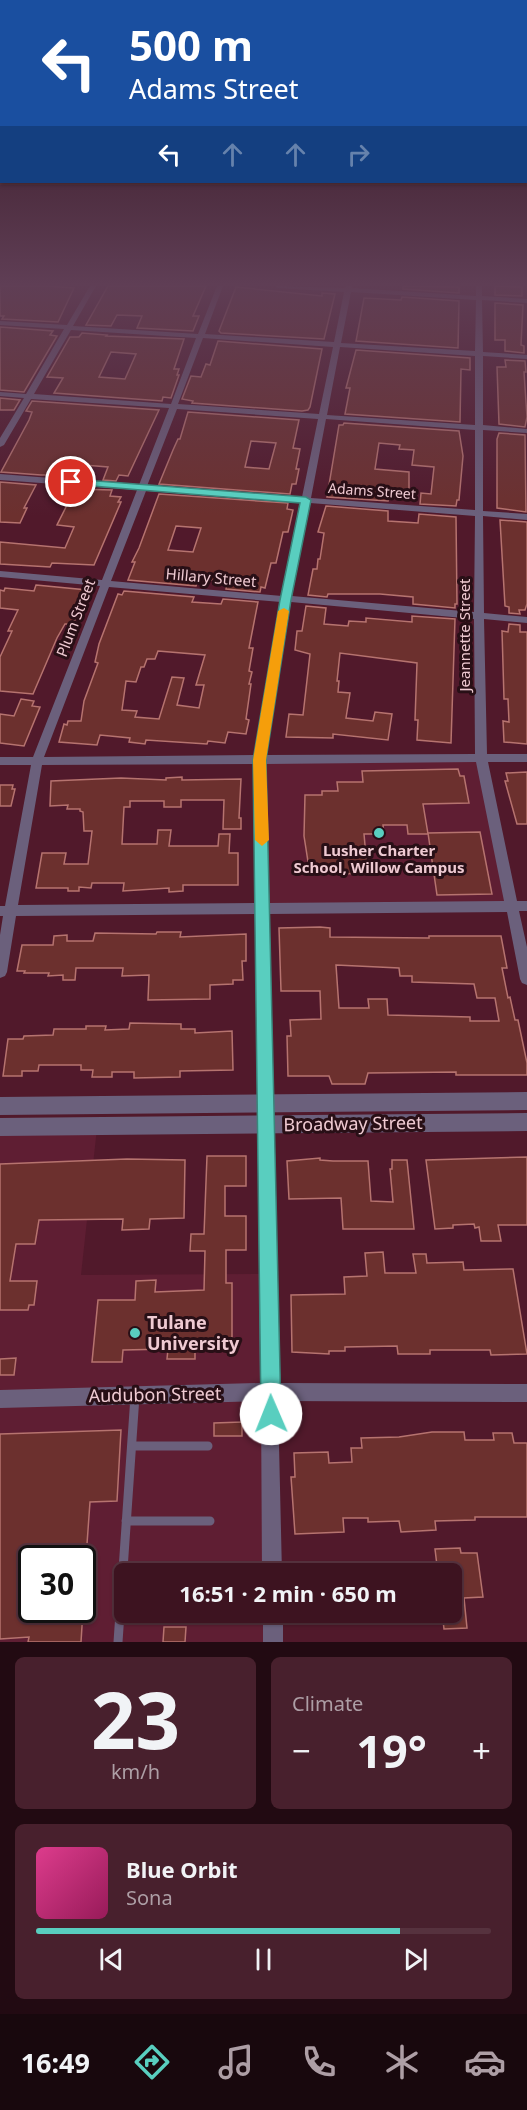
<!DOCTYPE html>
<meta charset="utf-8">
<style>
body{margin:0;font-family:"Noto Sans",sans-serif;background:#48202d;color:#f1f3f6;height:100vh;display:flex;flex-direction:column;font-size:22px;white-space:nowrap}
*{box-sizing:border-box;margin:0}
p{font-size:20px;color:#ad9ea5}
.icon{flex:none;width:33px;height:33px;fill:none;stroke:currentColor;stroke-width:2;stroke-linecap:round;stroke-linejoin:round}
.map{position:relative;height:1642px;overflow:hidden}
.sheet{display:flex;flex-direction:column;gap:15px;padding:15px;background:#220a12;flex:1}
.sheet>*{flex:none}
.top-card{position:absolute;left:0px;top:0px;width:528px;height:183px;box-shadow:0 2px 4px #0004,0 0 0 2px #56323e;background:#1a4fa0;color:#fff;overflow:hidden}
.speed{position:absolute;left:18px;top:1545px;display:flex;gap:12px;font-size:30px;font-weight:700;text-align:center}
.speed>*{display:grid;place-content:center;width:78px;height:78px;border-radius:50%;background:#3d1320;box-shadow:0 2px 4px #0004,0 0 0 2px #56323e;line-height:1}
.speed .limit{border:3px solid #111;border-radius:9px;background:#fff;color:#111}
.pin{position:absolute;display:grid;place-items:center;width:51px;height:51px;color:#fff;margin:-26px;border:3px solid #fff;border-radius:50%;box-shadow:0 2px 6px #0007}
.me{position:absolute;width:66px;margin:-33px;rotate:359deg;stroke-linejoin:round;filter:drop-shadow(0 0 4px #0008)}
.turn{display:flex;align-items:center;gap:21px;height:126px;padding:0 30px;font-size:27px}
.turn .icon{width:78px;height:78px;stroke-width:2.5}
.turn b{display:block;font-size:42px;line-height:51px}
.lanes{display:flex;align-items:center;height:57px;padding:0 30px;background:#0003;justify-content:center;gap:30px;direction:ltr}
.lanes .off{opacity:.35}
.big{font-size:45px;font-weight:700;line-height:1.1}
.sheet .widget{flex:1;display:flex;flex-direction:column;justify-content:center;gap:9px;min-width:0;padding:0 21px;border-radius:9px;background:#48202d}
.sheet .dial{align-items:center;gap:0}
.dial b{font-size:78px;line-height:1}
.song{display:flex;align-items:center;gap:18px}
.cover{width:72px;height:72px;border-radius:9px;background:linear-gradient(135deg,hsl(330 70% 55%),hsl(330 70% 35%))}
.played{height:6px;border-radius:3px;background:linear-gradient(90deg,#59cebf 80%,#56323e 80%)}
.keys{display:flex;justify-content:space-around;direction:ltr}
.heat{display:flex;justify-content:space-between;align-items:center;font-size:33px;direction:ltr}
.sheet .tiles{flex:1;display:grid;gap:15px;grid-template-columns:1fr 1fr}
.widget:last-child{grid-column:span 2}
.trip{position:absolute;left:114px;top:1563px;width:348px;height:60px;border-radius:9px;background:#3d1320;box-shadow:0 2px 4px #0004,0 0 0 2px #56323e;font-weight:700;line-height:60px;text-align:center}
.tab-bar{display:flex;height:96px;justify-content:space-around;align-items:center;background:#18080d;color:#ad9ea5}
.tab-bar .icon{width:42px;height:42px}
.tab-bar .current{color:#59cebf}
.tab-bar b{font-size:27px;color:#f1f3f6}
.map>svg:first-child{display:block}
.built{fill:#5f1e33;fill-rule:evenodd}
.building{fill:#6c302e;stroke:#b6736f;stroke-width:1.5;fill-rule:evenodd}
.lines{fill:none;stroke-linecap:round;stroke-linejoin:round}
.service{stroke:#6b607c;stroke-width:9}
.minor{fill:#6b607c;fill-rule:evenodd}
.tertiary{fill:#6b607c;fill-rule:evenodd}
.route{fill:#59cebf;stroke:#3a867c;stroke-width:1.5}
.slow{fill:#f59e0b}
.poi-dot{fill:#59cebf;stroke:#280f16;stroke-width:2}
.labels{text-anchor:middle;stroke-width:6;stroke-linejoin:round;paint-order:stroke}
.far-street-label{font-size:14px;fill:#efcad2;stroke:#280f16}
.street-label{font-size:15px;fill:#efcad2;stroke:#280f16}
.poi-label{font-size:15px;font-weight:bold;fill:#efcad2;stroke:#280f16}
.near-street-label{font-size:18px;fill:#efcad2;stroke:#280f16}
.near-poi-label{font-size:18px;font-weight:bold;fill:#efcad2;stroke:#280f16;text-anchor:start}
</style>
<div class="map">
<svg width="527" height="1642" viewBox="0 0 527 1642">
<rect width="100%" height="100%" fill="#51192b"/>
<!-- built -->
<path class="built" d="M481,758L513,906L263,907L260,760Z
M0,1128H97L81,1275L269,1274L272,1573L124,1574V1612L273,1613V1642H0ZM32,1558H82V1610H32Z"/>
<!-- building -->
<path class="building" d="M0,286H47L74,288L58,322L2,319L4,316H0Z
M108,286H206L193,316H199L193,331L137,328L142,316L117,315L111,326L86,325Z
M403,286L459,287V293L403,289Z
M495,286L522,287V296L495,295Z
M236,287L322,296V293L335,294L324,339L221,333L219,331Z
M402,297L459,301L458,348L356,341L364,298L401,300Z
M495,303L523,305L521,345L524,346V353L505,351V340H495Z
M0,327L53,331L50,335L57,336L24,392L0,390Z
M82,333L107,335L106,336L184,339L174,369H179L177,375H179L171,398L163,397L162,401L54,393L63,378L47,377L70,337H79ZM111,352L136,354L125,379L99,377Z
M218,341L322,349L310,407L308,410L302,411L192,403L193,401L182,399L191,376L201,377L206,364L210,365Z
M356,350L470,358V370L461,369L460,422L345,414L350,388H346Z
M505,360L525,361L526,372H524L527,417L525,427L499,424L497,367H506Z
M0,398L20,400L14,410H0Z
M32,401L159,410L128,476L119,475L116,481L103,480L108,467L84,465L81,474L52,472L50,475H41L1,472L29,420L32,412L26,411Z
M188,412L299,420L293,448L300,449L296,469H299L296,484H292L290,494L159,484L173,450L178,439H180ZM251,441L276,443L269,469L245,467Z
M344,423L459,431L463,456L459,500H457L456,506L420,504L421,493L431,494L434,467L412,465L414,450L399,449L400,445L379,443L375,469L409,472V499L388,497V501L327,497L339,425H343Z
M499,433L525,435L526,512L497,508V439Z
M0,482L36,485L24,508H27L20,523L0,522Z
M75,489L112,490L110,496L121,497L118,502H121L94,565L52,563L50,567L0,564V542L65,548L74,527L57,525Z
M159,494L288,503L287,509L293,510L288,532H283L276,563H271L265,588L261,587L260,592L226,589L227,583L224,581L198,579L196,586L128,580L135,562H132L139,548ZM176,526L201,528L193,552L168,550Z
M326,506L388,511V521L418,523L419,514L456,517L457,604H455V608L413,604V597L380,594H328L327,597L308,595L313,569H317L318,559H320L324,533L318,532Z
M500,520L527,522V604L525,610H519L520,614L509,613V607L505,606Z
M36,585L87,590L75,620L72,624H65L57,638L33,694L0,691V657L12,631H8L18,610L0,608V590L4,591L5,588L34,591Z
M124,591L194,597L192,602L221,604L223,599L258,602L249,648H253L249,671L252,672L249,684H251L246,719L249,720L246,734L228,732L225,743L208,741L207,744L146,740L145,744L129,742L130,738L100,735L97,745L59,742L64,724L67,725L68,721H81L84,701L98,663L95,662L99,644L118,594L122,595ZM158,651L205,655L196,685H204L199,708L177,705L184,678L172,677L159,719L135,717L137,711L122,710L126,681L136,682L141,667H144L147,659H155Z
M306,606L326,608L324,624L348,626L349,621L366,622V618L412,622V616L455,619L451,743L417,740L418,720H415L417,663L340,653L337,681H339L338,692L350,693L346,718L373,721L375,712L392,714L388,740L333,734V738L286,737L289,714L303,715L310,654L295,650L297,631H302Z
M509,624L520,625V632H527V744L504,742L503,721L509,722L508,699H504L502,631L508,632Z
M21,699L34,701L32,706L40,707L24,746L0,743V714L14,716Z
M458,769L460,776H464L469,803L423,804L428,834H408L407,825H383L384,834H364L367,867H364L365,873L342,874V871L327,872V867L309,868L304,836L305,795H322V791H338L337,782H363L362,771Z
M527,772V824H517L505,781H508L506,773Z
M182,777V780L241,779L239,818H241V829H223L224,800H181V807H164V801H130V807H124L122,844H157L158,830H171L169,846H218L219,834H230L229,853H238V885H183V891L169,892V888L123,891L124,883H92L91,888L79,887V891H68V888H36L42,853H66L64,864H88L92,831H84L83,812L80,811V809H67L68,805L50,806L51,781L121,778L166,780V778Z
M0,785H13L12,789H15L11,806H0Z
M480,832L492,894L437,895L428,833Z
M320,927L330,928V937L429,938V936H501L507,968H502L508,998L510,997L515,1020H518L527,1063V1075H456V1072L368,1073L365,1084H332L329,1076H288L287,1036H291L290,1020L321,1019L320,991H281L279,928ZM336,965L399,968L400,976H412V982L474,984L477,998H495L499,1021H470V1017L388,1015L387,999H368L369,1008H339Z
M157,932H181L180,937L246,934V961H242L243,980H233V984L210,985V999L148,1000L149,975L122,976L123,968H76L75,980H63V975L48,976L49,973H24L25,971H17L22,945H53L54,936L67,935V941H93L95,933L156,934Z
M130,1023L181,1024V1029H195V1033L232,1031L233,1070L180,1071V1077L134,1078V1072H112V1077H92L93,1070H81V1065H39L38,1071H22V1076H3L8,1039H23L24,1036L53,1035L54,1029H86V1026H106L105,1030L129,1029Z
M207,1156H246V1186H225V1216H246V1250H226V1283H232V1349H195V1359H167L168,1349L123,1350L122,1362H92L98,1300H135L136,1281L156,1280L155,1292L204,1290L205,1251H190L191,1234H204Z
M527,1157V1225H498L501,1241H481L479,1227L475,1228L474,1224L453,1225V1228L435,1229L426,1160Z
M320,1158V1160L333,1161H368L371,1201L393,1202L390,1169H392V1160H407L414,1229H343L341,1198L289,1199L287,1161Z
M127,1159L185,1160L184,1218L150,1219L149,1229L122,1230L123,1219L39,1220L35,1244H16L10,1281H37L34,1305H29L28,1310H0V1164Z
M383,1252L385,1273H416L413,1254H426L427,1263L463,1262L464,1270L513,1269L527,1354L491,1355L490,1350H430V1354H398L397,1346L345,1347V1351H329V1354L292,1352L291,1295L345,1294L344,1277L367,1276L365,1253Z
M16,1358L14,1375H0V1359Z
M242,1422V1436H214V1423Z
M121,1430L117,1501L90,1502L86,1558H32V1610H83L81,1642H28L29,1637L0,1639V1434Z
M432,1432H464L465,1440H494L493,1433H512L514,1443H527V1517H475V1520L435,1521L436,1530L401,1532L399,1521L368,1522V1518H343L344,1532L295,1534L291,1477H295L294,1453L328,1452L329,1463L352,1462L351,1448H362L361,1438L399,1437Z
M460,1548L461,1553H477L483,1597L464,1598L467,1628L444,1629L442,1612H452V1574H438L435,1549Z
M164,1627H186L185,1642H163Z"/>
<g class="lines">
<!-- service -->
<path class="service" d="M132,1446H208
M126,1521H210
M118,1642L135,1396"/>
<!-- minor -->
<path class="minor" d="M90,286H96L73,326L198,334L217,286H223L205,334L334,342L344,292L278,288L275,286L345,288L346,286H352V288L476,296V286H482V296L527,299V303L482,300L483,352L527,355V359L483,356V425L527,429V433L483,430V511L527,514V520L483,516L484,613L527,617V623L484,619L487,754H527V762H488L517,901H527V911H519L527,947V985L522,983L520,979L507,912L269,914L278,1383L527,1384V1402L278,1401L282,1574H262L261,1401L0,1408V1390L260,1383L256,914L16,916L7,972L5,976L0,978V935L3,916H0V906H5L31,765H0V757H33L100,586L0,577V571L102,580L137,490L0,480V474L139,485L169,408L31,399L4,445L0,447V438L24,398L0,396V392L26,394L64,329L0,325V321L67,325ZM351,292L476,300L475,351L341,343ZM71,330L196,338L171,404L34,394ZM203,338L333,347L319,414L178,404ZM340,347L475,356V425L327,415ZM177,409L318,419L302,497L147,486ZM326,419L475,430V510L311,498ZM146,491L301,502L282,596L111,581ZM310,503L475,516L474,612L292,596ZM109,587L281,602L255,755L44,757ZM291,602L474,619L475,754L266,755ZM476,762L504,901L269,903L266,764ZM254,764L256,903L18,905L42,765Z
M263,1612H283V1642H263Z"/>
<!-- tertiary -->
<path class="tertiary" d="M527,1092V1110L0,1115V1097Z
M527,1113V1131L0,1136V1118Z"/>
</g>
<!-- sky -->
<linearGradient id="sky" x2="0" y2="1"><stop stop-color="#2d0e18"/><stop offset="0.55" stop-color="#5f3e55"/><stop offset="1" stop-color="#5f3e55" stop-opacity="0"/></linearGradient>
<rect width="527" height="516" fill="url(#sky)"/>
<!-- route -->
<path class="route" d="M71,479L306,497L311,500L291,600L266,760L281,1414L278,1422L271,1425L264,1422L261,1414L253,760L280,600L300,503L68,484L66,482Z"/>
<!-- slow -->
<path class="slow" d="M284,608L289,611L266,760L269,840L262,846L255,840L253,760L278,611Z"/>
<!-- markers -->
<g class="poi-dot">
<circle cx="379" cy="833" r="6"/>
<circle cx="135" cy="1333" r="6"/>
</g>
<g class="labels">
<!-- far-street labels -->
<g class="far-street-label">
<text transform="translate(372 491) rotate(4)" y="5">Adams Street</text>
</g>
<!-- street labels -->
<g class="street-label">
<text transform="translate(211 578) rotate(5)" y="5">Hillary Street</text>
<text transform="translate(76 618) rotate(-69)" y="5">Plum Street</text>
<text transform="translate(465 635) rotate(-90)" y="5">Jeannette Street</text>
</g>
<!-- poi labels -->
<g class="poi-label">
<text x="379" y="856">Lusher Charter<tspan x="379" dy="17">School, Willow Campus</tspan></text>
</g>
<!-- near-street labels -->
<g class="near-street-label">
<text transform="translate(353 1124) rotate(-1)" y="6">Broadway Street</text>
<text transform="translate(155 1395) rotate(-1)" y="6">Audubon Street</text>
</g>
<!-- near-poi labels -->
<g class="near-poi-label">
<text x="147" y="1329">Tulane<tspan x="147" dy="21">University</tspan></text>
</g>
</g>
</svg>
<div class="speed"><div class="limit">30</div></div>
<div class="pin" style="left:71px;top:482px;background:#d93025"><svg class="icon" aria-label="arrive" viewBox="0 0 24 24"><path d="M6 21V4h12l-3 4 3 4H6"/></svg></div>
<svg class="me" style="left:271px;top:1414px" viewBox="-20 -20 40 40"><circle r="19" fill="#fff"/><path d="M0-13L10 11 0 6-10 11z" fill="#59cebf"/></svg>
<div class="trip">16:51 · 2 min · 650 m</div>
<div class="top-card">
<div class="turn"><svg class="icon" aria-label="left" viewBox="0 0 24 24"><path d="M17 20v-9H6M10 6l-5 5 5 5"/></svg><div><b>500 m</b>Adams Street</div></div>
<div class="lanes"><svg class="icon" aria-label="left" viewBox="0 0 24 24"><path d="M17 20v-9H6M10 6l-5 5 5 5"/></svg><svg class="icon off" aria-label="ahead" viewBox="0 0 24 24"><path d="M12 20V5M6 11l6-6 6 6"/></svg><svg class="icon off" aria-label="ahead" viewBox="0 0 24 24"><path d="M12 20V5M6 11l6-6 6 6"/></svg><svg class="icon off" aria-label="right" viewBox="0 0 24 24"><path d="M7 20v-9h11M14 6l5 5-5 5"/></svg></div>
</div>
</div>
<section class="sheet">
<div class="tiles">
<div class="widget dial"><b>23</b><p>km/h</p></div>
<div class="widget"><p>Climate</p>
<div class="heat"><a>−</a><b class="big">19°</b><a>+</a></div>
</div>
<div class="widget">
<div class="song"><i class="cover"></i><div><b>Blue Orbit</b><p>Sona</p></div></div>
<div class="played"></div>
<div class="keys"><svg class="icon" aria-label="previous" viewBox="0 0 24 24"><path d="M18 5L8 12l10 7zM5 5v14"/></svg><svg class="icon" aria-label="pause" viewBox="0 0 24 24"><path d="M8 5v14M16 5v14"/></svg><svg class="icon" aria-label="next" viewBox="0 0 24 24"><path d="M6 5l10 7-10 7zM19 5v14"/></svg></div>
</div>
</div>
</section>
<nav class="tab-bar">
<b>16:49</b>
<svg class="icon current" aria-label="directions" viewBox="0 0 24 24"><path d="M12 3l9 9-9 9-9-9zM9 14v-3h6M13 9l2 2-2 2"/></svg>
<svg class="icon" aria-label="music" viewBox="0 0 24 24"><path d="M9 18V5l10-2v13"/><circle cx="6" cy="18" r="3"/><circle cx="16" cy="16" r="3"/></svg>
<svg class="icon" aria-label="phone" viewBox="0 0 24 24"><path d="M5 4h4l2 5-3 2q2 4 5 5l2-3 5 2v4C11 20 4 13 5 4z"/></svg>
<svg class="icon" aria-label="climate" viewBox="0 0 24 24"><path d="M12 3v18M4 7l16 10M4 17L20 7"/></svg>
<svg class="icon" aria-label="car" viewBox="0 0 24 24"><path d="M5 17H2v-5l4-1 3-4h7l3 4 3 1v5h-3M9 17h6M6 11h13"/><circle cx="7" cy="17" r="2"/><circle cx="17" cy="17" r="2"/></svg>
</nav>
